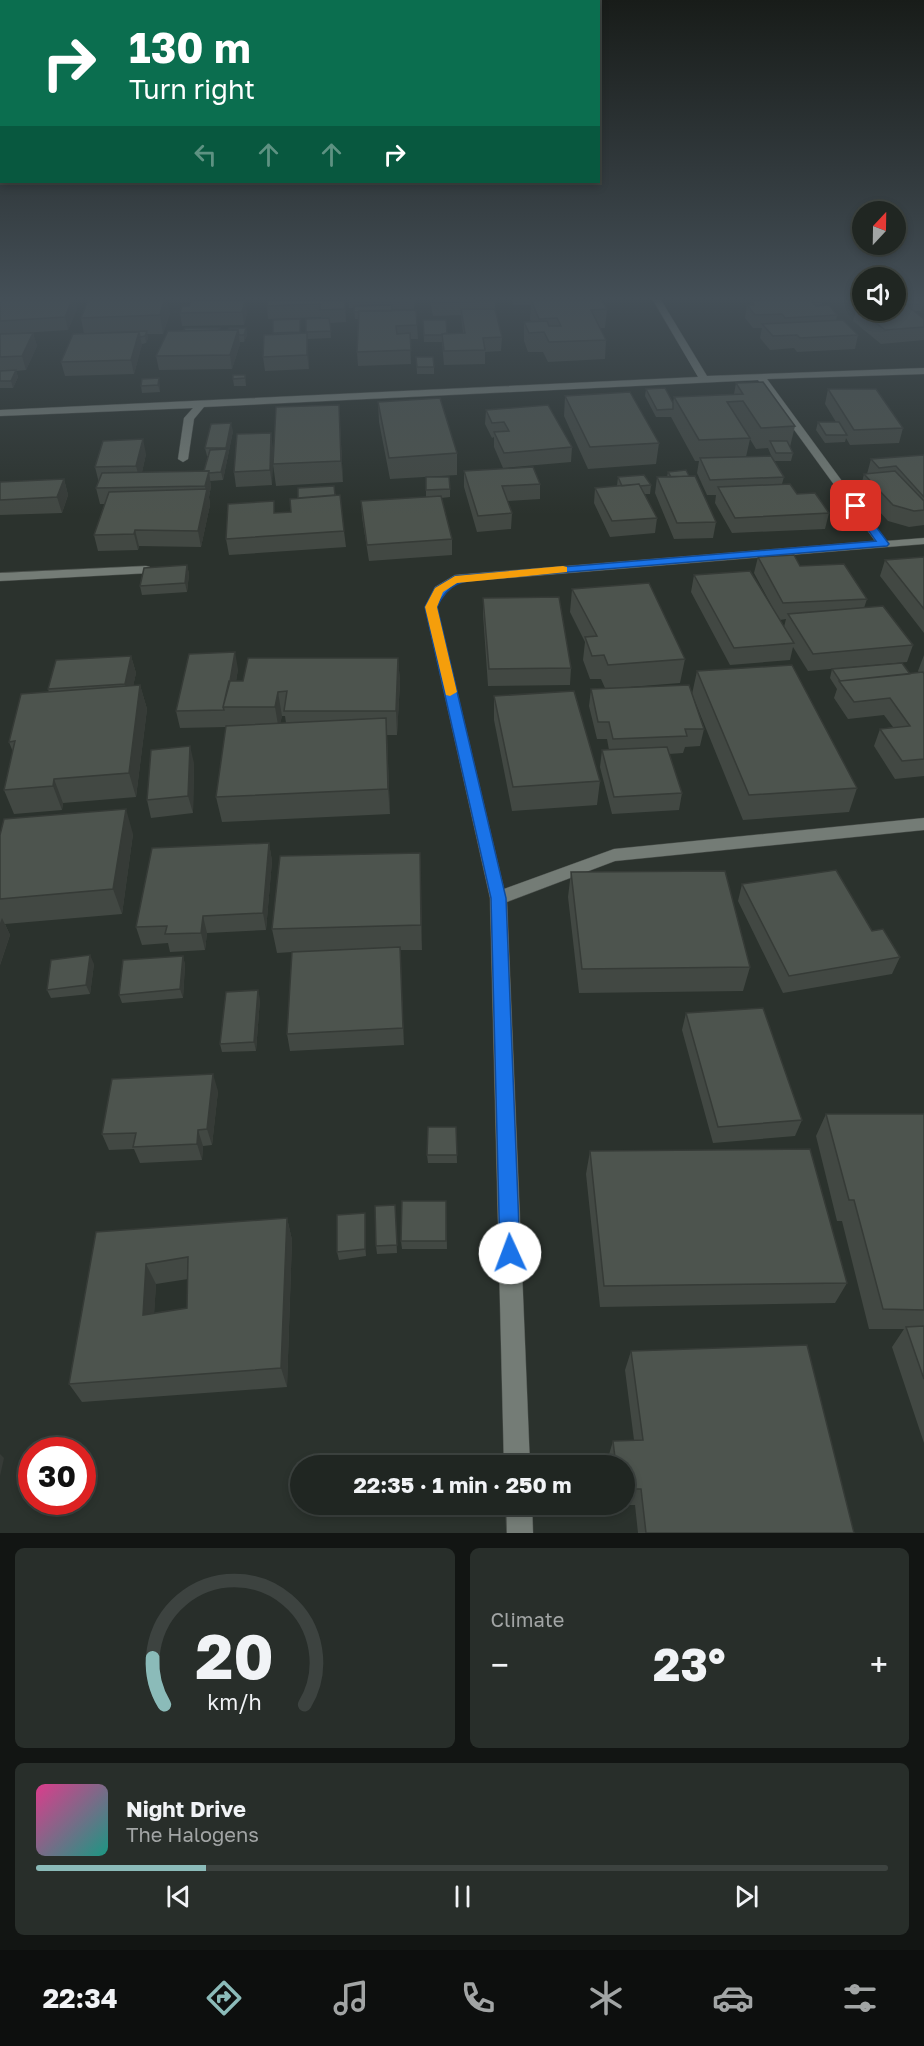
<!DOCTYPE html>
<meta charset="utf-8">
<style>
body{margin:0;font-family:"Golos Text",sans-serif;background:#282e2a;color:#f1f3f6;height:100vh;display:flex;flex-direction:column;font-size:22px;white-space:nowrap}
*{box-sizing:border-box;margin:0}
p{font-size:20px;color:#a2a5a5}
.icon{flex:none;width:33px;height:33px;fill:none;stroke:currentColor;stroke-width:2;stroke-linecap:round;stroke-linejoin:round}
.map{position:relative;height:1533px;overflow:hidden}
.drawer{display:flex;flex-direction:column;gap:15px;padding:15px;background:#121513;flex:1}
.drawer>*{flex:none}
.banner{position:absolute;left:0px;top:0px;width:600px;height:183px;box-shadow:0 3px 9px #0003,0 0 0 2px #3d4340;background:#0b6e4f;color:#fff;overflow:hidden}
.needle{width:39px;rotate:22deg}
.tools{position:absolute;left:852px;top:201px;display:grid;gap:12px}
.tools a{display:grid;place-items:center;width:54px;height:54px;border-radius:50%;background:#202622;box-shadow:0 3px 9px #0003,0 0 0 2px #3d4340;font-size:30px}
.speed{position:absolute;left:18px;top:1437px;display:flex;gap:12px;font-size:30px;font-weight:700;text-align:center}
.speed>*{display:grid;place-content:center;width:78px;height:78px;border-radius:50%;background:#202622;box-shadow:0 3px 9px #0003,0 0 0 2px #3d4340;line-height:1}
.speed .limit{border:9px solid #d22;background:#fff;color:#111}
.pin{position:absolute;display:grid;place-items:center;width:51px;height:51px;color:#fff;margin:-26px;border-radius:12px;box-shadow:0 3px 9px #0006}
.me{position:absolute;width:66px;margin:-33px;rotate:358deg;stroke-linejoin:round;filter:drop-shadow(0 0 4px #0008)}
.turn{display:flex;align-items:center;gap:21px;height:126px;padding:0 30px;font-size:27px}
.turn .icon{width:78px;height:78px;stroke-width:2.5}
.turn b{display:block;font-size:42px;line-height:51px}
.lanes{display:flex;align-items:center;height:57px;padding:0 30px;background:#0003;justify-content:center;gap:30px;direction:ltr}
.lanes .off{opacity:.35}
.big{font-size:45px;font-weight:700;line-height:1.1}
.drawer .card{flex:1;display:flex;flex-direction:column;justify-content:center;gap:9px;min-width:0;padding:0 21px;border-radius:9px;background:#282e2a}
.drawer .dial{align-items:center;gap:0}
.dial svg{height:156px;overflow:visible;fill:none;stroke:#3d4340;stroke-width:7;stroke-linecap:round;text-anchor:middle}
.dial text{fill:#f1f3f6;stroke:none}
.song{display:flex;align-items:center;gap:18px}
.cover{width:72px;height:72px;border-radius:9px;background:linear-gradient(135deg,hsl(330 70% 55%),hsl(170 70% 35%))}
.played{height:6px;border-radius:3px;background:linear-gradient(90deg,#8bbbb9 20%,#3d4340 20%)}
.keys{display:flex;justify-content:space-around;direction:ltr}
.heat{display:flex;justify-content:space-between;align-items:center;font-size:33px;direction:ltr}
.drawer .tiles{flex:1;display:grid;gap:15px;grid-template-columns:1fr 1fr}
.card:last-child{grid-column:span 2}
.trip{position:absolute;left:290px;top:1455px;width:345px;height:60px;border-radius:30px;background:#202622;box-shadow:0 3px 9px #0003,0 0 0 2px #3d4340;font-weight:700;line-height:60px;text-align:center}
.tab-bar{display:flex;height:96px;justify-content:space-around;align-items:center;background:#0d0f0e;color:#a2a5a5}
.tab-bar .icon{width:42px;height:42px}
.tab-bar .current{color:#8bbbb9}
.tab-bar b{font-size:27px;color:#f1f3f6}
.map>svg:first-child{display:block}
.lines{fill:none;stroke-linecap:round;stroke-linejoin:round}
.minor-casing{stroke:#494e4a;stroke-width:1}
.minor{fill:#747c76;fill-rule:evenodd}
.wall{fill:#424843;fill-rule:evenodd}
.shaded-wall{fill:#363b37}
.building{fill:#4d544e;stroke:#363b37;stroke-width:1.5;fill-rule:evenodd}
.route{fill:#1a73e8;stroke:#114b97;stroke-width:1.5}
.slow{fill:#f59e0b}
</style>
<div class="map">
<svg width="924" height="1533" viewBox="0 0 924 1533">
<rect width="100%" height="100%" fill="#2b322d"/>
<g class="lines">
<!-- minor casing -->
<g class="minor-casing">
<path id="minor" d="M653,300H661L707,376L924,368V374L767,379L886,541L924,538V544L458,582L444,592L437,607L504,889L614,849L924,818V830L615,861L507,902L530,1466H504L490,898L425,607L435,587L455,575L875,541L758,380L204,407L194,419L188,459L183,462L178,459L184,418L193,408L0,416V410L698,377Z
M146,566L150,567V573L0,581V573Z
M506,1504H532L533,1533H507Z"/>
</g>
<!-- minor -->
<use href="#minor" class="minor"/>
</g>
<!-- wall -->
<path class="wall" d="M0,300H75L77,309L68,330L22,333H33L37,346L26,370L16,371L18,377L13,388H0Z
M349,300H415L414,309H392V311L417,325L418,339H410L411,364L358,366L357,352L358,319H355L354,308H349Z
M430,300H495V309L502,337L501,351L485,352V364L444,365L442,342H424L423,320L447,333H463L461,315L433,316Z
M512,300H601L607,309L605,328H600L606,340L605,359L548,362L543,352H528L524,341V322L531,321L530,319L531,305H513Z
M896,300L923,304L921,311H914L924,319V340L881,344L853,321L857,308L896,310Z
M191,301L247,313L244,325L182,326L180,313L189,306Z
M345,301L346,322L330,323L331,338L307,339L309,369L265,371L263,357L301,333H306L321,318V317L268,319L267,306Z
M751,301L822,302V306L837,315L836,321L858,335L855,349L797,352L794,348L770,350L760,338L762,328H753L745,318L747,305H750Z
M170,313L163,334H147L148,338L146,343L142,344L134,374L65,376L61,362L84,334L81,318Z
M246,328L247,335L244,342H240V344L232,369L159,370L156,356L220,330H228Z
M416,357L434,367V374H417Z
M245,375L246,386H234L233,379Z
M736,383L795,426L790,447L793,453L791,461H774L784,477L782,484L797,494L829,513L825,529L732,533L715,503L716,495H707L697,473L699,461H695L671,417H656L645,396L646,389L673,403L674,397L734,394ZM750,439L756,449L768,448L773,460L746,457Z
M160,385V392L142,393L141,386Z
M828,389L903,428L899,443L850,445L846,438L845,442L825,443L816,430L818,422H836L825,404Z
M565,396L659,443L656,464L588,469L564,416Z
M378,402L457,453V475L390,479L379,422Z
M486,410L572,447L571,462L503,468L494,447V437L492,438L485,424Z
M340,425L343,482L276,486L273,464Z
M233,431L223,480L210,481L211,486L209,497L210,505L201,547L139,546L138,550L98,551L94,535L105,504H100L96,488L99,483L95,467L146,454L142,472L204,471L208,456H207L205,448Z
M273,448L272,485L236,487L234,472Z
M924,455V525L909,527L888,521L860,490L864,474H867L871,459Z
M464,471L540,484V499L507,501L512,513L511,529L477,532L464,487Z
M668,472L716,522L713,538L674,539L655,493L657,477H667Z
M426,477L450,489V497L441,498L452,539V555L369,561L362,517L361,501L426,497Z
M618,477L651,485L650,494H644L657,518L655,533L610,537L594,503L595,488L617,486Z
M64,479L68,495L62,513L0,515V482Z
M335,495L344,531L346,547L229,555L226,539L275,513L291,512Z
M758,557L800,566L867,599L864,608L913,645L907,662L808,671L793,647L790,660L730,665L691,592L694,575L775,612L754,573ZM786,619L784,627L780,620Z
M924,557V633L880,576L885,560Z
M187,565L189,574L187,592L142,595L140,586Z
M572,589L685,659L680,683L629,687L704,729L700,746L685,747L683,753L669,754L682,793L679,810L612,814L600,767L602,750H609L607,739H597L589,706L591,689L605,688L601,679H590L583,660L585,642L570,612Z
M483,598L571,668L570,685L488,686L483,614Z
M924,655V776L895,779L874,746L880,729L893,727L884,715L848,719L834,698L837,689L830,678L832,669L910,674L919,673L918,671Z
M131,656L136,673L133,686L140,685L147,709L136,797L63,803L62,810L14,814L4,790L13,752L9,742L49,692L48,689Z
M398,658L400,682L397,735H387L390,814L222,822L216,797L226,727L180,728L176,711L238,669L236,681H243ZM282,716H285L286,723H280Z
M697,671L857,788L849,812L743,820L692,694Z
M494,696L600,781L597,805L512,811L494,720Z
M194,763L193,813L151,818L147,800Z
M133,834L122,914L5,924L10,935L0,965V835Z
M269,843L272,861L266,930L207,933L205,950L170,952L168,943L142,945L136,927Z
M420,853L422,950H400L404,1045L290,1051L287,1034L292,952L277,953L272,929Z
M571,872L750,967L743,991L579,993L568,897Z
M742,884L872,931L900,957L892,974L783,993L738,901Z
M183,956L185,965L183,998L122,1003L119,995Z
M94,964L90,994L51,998L47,990Z
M260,999L256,1051L222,1052L220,1044Z
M686,1013L802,1120L795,1136L713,1143L682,1030Z
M218,1091L212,1145L203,1146L202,1160L140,1163L134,1149L109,1150L102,1134Z
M826,1114H924V1443L892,1347L904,1329H869L842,1221H837L816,1136Z
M456,1127L457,1163H428L427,1155Z
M590,1151L847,1283L835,1303L600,1307L586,1174Z
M446,1201L447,1249H402L401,1241Z
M395,1205L397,1253L377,1254L376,1246Z
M287,1218L292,1240L287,1387L82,1402L69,1384L96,1232ZM188,1279L187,1308L154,1313L156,1284Z
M366,1221V1256L339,1260L337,1252Z
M631,1351L854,1533H638L635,1505H613L624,1504V1466H609L608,1458L613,1441L634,1440L625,1370Z"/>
<!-- shaded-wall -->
<path class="shaded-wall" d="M72,300H75L77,309L68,330L65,317Z
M161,300H167L170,313L163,334L160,315Z
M245,300L247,313L244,325L242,312Z
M246,328L247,335L244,342V335Z
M238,330L240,344L232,369L230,355Z
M147,331L148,338L146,343L145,336Z
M139,332L142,345L134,374L131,360Z
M33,333L37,346L26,370L22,356Z
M307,333L308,346L309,369L307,355Z
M16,370L18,377L13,388L11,381Z
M159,378L160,385V392L158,385Z
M339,405L340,425L343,482L341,461Z
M231,423L233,431L223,480L221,472Z
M271,433L273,448L272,485L270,470Z
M143,439L146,454L140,481L136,466Z
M209,471L211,486L209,497L210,505L201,547L198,531L206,493L205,486Z
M64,479L68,495L62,513L57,497Z
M135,530L139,546L138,550L134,534Z
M187,565L189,574L187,592L185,583Z
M235,652L238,669L232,707H225Z
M131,656L136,673L130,701L125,684Z
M398,658L400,682L397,735L396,711Z
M140,685L147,709L136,797L129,773Z
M278,692L282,716L279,731L275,707Z
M386,718L390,814L388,789Z
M190,746L194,763L193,813L188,796Z
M54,779L63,803L62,810L53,786Z
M126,809L133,834L122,914L113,889Z
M269,843L272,861L266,930L263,913Z
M420,853L421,877L422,950L421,925Z
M203,916L207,933L205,950L201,933Z
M2,918L10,935L0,965V923Z
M400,947L401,964L404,1045L403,1028Z
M90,955L94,964L90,994L86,985Z
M183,956L185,965L183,998L180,989Z
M258,990L260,999L256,1051L254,1042Z
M213,1074L218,1091L212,1145L207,1129Z
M198,1130L203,1146L202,1160L197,1144Z
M365,1213L366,1221V1256L365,1249Z
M287,1218L292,1240L287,1387L281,1368Z
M146,1264L156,1284L153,1335L143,1315Z
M0,1454L4,1458L0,1476Z"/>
<!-- building -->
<path class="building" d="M0,300H72L65,317L0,321Z
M88,300H164L160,315L81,318Z
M245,300L242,312L180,313L182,306H189L191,301Z
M268,300L345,301V309L320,310V304L267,306Z
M432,300H495V301L433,303Z
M531,300H601L607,309L591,310L606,340L549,342L544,332L529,333L524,322L547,321L549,326H561L557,318L539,319Z
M763,300H811L816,306L829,305L837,315L785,318L782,314L755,315L747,305H754L751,301Z
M811,300H821L822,302H813Z
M896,300H918L923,304L896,305Z
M905,304L924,319V327L885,330L857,308L862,307V310H896V305Z
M392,305V311H359L358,312H354V306Z
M461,309H495L502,337L483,338L485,350L444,351L442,334L465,333Z
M416,310L417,325L396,326L397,334L410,333L411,350L357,352L359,311Z
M329,318L331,331L306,332V319Z
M300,319V332L273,333V320Z
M423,320H446L447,333L442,334V335H424Z
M843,320L858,335L800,338L797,335L773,336L762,324Z
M185,328H220L219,330L183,331Z
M229,328H246L244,335H239L238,330H228Z
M238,330L230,355L156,356L168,331Z
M147,331L145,336L140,337L139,332L98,333Z
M139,332L131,360L61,362L73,334Z
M33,333L22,356L0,357V334Z
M307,333V355L263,357L264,335Z
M416,357H433L434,367H417Z
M16,370L11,381H0V371Z
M233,375H245V378L233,379Z
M159,378L158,385L141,386L142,379Z
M763,382L795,426L761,428L743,401L727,402L750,438L699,440L674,397L743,394L736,383Z
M665,388L673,403V409L657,410L646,389Z
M828,389H876L903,428L854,430Z
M630,392L659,443L590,447L565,396Z
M440,398L457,453L389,458L378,402Z
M339,405L341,461L273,464L276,407Z
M548,405L572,447L504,453L494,432L509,431L504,422L492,423L486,410Z
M818,422H839L847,435H826Z
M231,423L226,448H205L211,424Z
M271,433L270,470L234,472L237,434Z
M143,439L136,466L95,467L103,441Z
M770,441H787L793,453H776Z
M227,449L221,472L209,473V471H204L210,450Z
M924,455V497L896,466L879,468L871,459Z
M771,456L784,477L710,480L700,458Z
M533,467L540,484L502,486L512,513L478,516L464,471Z
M686,470L689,476L671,477L668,472Z
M209,471L205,486L96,488L102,473Z
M895,471L924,501V510L914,511L893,505L864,474Z
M644,475L651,485L640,486L639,484L622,486L618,477Z
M695,476L716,522L677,523L657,477Z
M426,477H449L450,489L426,490Z
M64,479L57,497L0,500V482Z
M639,484L657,518L612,521L595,488Z
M790,484L797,494L815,493L829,513L735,518L718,487Z
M334,486L335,495L298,498V488Z
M207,489L198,531L135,530L134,534L94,535L109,492Z
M340,495L344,531L226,539L228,504L274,501V513L291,512L290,499Z
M441,496L452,539L367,545L361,501Z
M794,555L800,566L844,564L867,599L783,603L758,557Z
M924,557V609L885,560Z
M187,565L185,583L140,586L144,568Z
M750,571L794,643L734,648L694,575Z
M649,583L685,659L608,665L604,655L592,656L585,637L597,636L572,589Z
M559,597L571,668L489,669L483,598Z
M883,606L913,645L813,654L788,614Z
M235,652L230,681L223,707L224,710L176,711L189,654Z
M131,656L125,684L48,689L56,660Z
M248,658H398L396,711H284L287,691L278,692L275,707H223L229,681H243Z
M902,663L910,674L840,681L832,669Z
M792,665L857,788L749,795L697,671Z
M923,672L924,674V759L902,761L880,729L910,726L890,698L854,702L839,681Z
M140,685L129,773L54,779L53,786L4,790L15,741L9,742L21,694Z
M689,685L704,729H685L687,736L613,739L609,722H598L591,689Z
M574,691L600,781L513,787L494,696Z
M386,718L388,789L216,797L226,726Z
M190,746L188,796L147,800L151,750Z
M667,747L682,793L614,797L602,750Z
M126,809L113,889L0,899V835L4,819Z
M269,843L263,913L203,916L201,933L165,934L167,926L136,927L152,848Z
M420,853L421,925L272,929L280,856Z
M836,870L872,931L883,929L900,957L789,976L742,884Z
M725,871L750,967L582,969L571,872Z
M400,947L403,1028L287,1034L292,952Z
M90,955L86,985L47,990L51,960Z
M183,956L180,989L119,995L123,960Z
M258,990L254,1042L220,1044L226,992Z
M763,1008L802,1120L718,1127L686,1013Z
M213,1074L207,1129L198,1130L197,1144L133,1147L136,1133L102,1134L112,1079Z
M826,1114H924V1310L883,1309L854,1200H849Z
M428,1127H456L457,1155H427Z
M810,1149L847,1283L604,1286L590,1151Z
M402,1201H446V1241H401Z
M395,1205L397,1245L376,1246L375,1206Z
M365,1213V1249L337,1252V1215Z
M287,1218L281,1368L69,1384L96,1232ZM188,1257L187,1308L143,1315L146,1264Z
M924,1326V1379L906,1327Z
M807,1345L854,1533H646L641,1489H624V1466H616L613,1441L643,1440L631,1351Z"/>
<!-- sky -->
<linearGradient id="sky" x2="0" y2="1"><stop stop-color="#181c19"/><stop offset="0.58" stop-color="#444f57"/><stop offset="1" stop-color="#444f57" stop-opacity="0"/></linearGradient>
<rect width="924" height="515" fill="url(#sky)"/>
<!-- route -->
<path class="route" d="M852,504H859L889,544L887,546L496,578C467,581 450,578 437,607L506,898L520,1253L517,1260L510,1263L503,1260L500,1253L491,898L425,607L435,588L455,576L876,541L851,506Z"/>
<!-- slow -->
<path class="slow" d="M563,566L567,567V572L457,583L443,592L437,607L457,692L450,696L446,695L425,607L435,588L455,576Z"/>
</svg>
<div class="tools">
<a><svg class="needle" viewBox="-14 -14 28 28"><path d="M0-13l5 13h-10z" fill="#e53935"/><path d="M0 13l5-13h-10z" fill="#a2a5a5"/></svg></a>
<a><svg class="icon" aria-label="sound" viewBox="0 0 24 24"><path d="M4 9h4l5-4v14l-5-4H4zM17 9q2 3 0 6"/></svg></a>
</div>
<div class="speed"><div class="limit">30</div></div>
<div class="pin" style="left:856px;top:506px;background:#d93025"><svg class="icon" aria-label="arrive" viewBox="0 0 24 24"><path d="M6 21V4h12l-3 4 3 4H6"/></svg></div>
<svg class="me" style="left:510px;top:1253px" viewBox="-20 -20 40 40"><circle r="19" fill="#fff"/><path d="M0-13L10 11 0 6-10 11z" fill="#1a73e8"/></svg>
<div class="trip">22:35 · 1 min · 250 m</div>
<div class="banner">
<div class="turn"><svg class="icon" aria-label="right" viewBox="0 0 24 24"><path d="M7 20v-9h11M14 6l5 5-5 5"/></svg><div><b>130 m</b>Turn right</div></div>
<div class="lanes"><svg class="icon off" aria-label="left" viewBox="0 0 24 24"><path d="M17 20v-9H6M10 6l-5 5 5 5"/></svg><svg class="icon off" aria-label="ahead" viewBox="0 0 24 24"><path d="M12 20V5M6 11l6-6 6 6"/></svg><svg class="icon off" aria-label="ahead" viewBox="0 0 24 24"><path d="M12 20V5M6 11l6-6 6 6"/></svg><svg class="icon" aria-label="right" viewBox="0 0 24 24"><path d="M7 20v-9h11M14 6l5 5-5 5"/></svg></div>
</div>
</div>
<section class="drawer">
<div class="tiles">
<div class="card dial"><svg viewBox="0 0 100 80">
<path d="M14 69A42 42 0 1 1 86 69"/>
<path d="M14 69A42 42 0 0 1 8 45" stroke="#8bbbb9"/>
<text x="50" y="56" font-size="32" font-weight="700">20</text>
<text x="50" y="72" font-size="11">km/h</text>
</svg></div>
<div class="card"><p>Climate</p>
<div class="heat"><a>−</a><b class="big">23°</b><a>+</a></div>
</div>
<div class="card">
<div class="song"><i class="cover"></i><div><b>Night Drive</b><p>The Halogens</p></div></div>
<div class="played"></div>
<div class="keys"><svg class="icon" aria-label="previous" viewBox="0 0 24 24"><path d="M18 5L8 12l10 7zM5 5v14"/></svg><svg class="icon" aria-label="pause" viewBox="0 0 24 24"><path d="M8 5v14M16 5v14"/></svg><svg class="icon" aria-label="next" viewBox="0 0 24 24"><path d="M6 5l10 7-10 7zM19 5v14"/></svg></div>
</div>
</div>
</section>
<nav class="tab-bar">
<b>22:34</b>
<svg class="icon current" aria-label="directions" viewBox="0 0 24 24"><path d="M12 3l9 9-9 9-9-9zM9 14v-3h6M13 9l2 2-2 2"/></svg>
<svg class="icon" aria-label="music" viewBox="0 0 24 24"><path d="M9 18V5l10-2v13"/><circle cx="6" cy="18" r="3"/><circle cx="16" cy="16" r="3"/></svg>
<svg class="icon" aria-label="phone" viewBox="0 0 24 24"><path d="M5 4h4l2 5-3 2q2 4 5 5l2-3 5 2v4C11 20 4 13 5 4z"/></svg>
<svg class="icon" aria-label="climate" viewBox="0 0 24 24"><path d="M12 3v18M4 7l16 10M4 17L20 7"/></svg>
<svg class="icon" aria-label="car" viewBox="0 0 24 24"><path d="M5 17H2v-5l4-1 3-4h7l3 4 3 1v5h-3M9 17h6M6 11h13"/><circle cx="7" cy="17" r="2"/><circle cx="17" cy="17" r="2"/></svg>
<svg class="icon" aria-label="filters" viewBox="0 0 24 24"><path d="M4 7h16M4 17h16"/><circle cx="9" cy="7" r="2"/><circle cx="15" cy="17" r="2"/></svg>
</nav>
